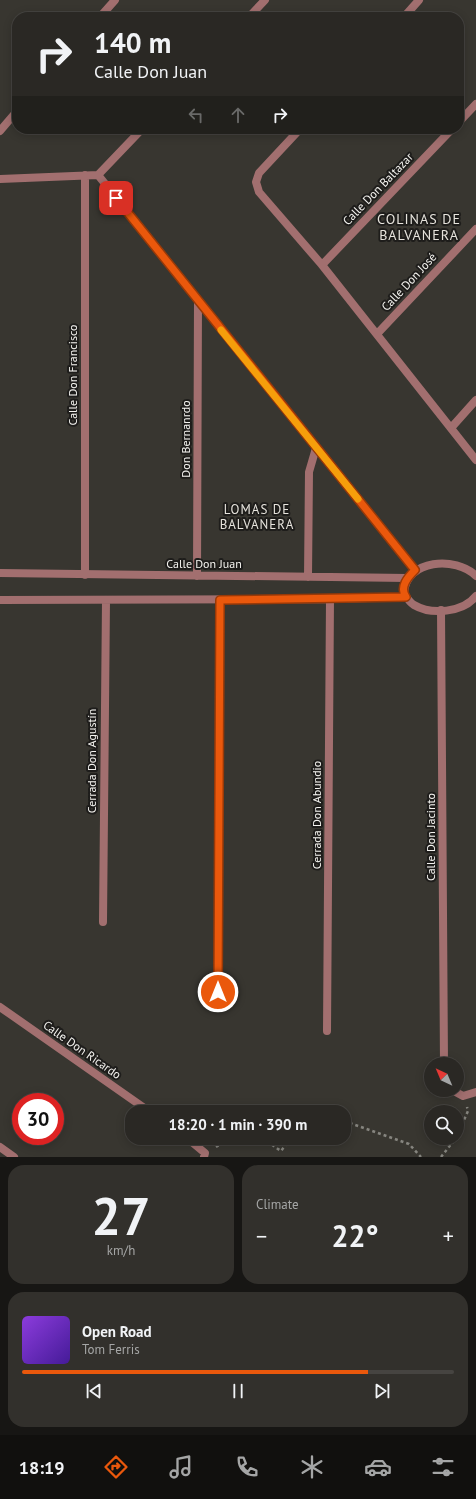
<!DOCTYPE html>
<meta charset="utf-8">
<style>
body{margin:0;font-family:"PT Sans",sans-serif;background:#32302c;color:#f1f3f6;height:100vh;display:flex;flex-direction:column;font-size:15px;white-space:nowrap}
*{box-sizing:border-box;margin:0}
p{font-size:13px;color:#a5a6a6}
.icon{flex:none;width:22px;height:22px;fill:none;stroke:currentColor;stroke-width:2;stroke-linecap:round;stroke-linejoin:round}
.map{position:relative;height:1157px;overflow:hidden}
.drawer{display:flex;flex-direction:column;gap:8px;padding:8px;background:#171614;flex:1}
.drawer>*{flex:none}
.banner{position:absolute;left:12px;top:12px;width:452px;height:122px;border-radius:16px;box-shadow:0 2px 10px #0003,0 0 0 1px #464441;background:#2a2824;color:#f1f3f6;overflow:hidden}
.needle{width:26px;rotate:316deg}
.fabs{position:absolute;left:424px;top:1057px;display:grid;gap:8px}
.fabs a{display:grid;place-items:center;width:40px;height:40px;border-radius:50%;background:#2a2824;box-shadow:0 2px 10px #0003,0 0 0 1px #464441;font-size:20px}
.speed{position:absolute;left:12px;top:1093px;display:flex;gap:8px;font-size:20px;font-weight:700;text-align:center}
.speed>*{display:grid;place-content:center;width:52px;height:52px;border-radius:50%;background:#2a2824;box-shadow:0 2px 10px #0003,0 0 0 1px #464441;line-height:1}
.speed .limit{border:6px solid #d22;background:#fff;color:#111}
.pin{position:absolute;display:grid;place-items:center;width:34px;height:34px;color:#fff;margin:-17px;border-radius:8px;box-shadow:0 2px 6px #0006}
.me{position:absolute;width:44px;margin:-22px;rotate:0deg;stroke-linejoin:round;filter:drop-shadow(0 0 3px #0008)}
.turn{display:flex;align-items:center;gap:14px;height:84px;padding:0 16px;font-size:18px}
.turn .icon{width:52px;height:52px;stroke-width:2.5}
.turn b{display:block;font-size:28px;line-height:34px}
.lanes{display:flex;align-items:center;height:38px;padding:0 16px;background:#0003;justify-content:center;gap:20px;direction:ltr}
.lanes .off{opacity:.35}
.big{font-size:30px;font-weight:700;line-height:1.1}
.drawer .card{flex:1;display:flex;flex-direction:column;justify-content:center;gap:6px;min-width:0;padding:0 14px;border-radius:16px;background:#32302c}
.drawer .dial{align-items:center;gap:0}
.dial b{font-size:52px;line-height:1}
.song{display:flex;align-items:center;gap:12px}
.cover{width:48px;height:48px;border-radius:6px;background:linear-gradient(135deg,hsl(270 70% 55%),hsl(260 70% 35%))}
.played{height:4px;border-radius:2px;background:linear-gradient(90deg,#ea580c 80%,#464441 80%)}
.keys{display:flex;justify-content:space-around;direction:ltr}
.heat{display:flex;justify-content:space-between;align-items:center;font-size:22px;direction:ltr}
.drawer .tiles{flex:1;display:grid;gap:8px;grid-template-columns:1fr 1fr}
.card:last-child{grid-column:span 2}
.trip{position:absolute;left:125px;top:1105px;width:226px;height:40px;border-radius:16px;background:#2a2824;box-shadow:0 2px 10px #0003,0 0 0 1px #464441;font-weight:700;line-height:40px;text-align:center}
.tabs{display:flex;height:64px;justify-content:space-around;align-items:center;background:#11100e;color:#a5a6a6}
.tabs .icon{width:28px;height:28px}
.tabs .active{color:#ea580c}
.tabs b{font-size:18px;color:#f1f3f6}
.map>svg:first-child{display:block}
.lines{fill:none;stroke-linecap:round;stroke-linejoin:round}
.path{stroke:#86857f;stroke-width:2.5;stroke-dasharray:3 3;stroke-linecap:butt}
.street{stroke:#a26f6f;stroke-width:8}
.route-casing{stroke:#983908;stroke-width:10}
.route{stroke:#ea580c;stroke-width:7}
.slow{stroke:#f59e0b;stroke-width:7}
.labels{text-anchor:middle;stroke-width:4;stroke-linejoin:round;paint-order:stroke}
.street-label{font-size:12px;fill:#f4f3ef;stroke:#1e1d1b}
.neighbourhood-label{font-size:13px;letter-spacing:1px;fill:#e7e4dd;stroke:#1e1d1b}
.quarter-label{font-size:14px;letter-spacing:1px;fill:#e7e4dd;stroke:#1e1d1b}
</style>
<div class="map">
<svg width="476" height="1157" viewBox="0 0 476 1157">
<rect width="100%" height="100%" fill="#383630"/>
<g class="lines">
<!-- path -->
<path class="path" d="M311,1112L313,1110L320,1112
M344,1121L409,1144L421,1157
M457,1136L468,1111L467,1107
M262,1138L281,1151L291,1138
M216,1147L231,1138
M441,1157L456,1138"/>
<!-- street -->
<path class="street" d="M100,17L115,0
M249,17L265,0
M404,17L419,0
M459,122L476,104
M300,129L259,173L256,182L259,192L322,265L476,460
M0,131L17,111
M98,175L142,129
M0,179L98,175L415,570
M322,265L452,129
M377,334L476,229
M451,428L476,400
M0,573L407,578
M85,575V175
M197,576L198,301
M476,576C456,556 406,559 404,593C407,598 409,602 414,605C431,615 463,613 476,596
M308,577L309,472L316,448
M0,600L330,599L406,597
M441,610L444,1064
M103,922L106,600
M218,992L220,600
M0,1007L150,1112
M327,1031L330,599
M452,1090L463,1096L476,1092
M187,1138L205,1153L204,1157
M0,1147L14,1157"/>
</g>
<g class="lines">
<!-- route casing -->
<g class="route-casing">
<path id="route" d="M116,198L415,570C408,577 399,587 406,597L220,600L218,992"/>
</g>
<!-- route -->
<use href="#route" class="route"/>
<!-- slow -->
<path class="slow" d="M221,330L358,499"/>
</g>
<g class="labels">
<!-- street labels -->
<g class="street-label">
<text transform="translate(378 189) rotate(-46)" y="4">Calle Don Baltazar</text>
<text transform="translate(409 282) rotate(-47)" y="4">Calle Don José</text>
<text transform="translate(73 375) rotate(-90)" y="4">Calle Don Francisco</text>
<text transform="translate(186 439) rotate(-90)" y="4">Don Bernanrdo</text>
<text x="204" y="568">Calle Don Juan</text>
<text transform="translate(92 761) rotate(-90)" y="4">Cerrada Don Agustín</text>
<text transform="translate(317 815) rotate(-90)" y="4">Cerrada Don Abundio</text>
<text transform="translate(431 837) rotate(-90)" y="4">Calle Don Jacinto</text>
<text transform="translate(82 1050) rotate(35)" y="4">Calle Don Ricardo</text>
</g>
<!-- neighbourhood labels -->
<g class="neighbourhood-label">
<text x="257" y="514">LOMAS DE<tspan x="257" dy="15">BALVANERA</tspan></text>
</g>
<!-- quarter labels -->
<g class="quarter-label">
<text x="419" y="224">COLINAS DE<tspan x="419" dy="16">BALVANERA</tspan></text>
</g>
</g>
</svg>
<div class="fabs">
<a><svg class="needle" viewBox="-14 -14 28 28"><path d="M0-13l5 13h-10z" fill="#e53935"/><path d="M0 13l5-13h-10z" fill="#a5a6a6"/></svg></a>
<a><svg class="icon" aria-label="search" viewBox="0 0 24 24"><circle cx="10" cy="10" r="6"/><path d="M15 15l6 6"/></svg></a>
</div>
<div class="speed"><div class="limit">30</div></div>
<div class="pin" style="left:116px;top:198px;background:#d93025"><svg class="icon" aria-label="arrive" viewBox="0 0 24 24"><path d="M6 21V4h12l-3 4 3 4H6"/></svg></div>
<svg class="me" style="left:218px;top:992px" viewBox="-20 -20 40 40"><circle r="17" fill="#ea580c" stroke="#fff" stroke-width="3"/><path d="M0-11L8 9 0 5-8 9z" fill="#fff"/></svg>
<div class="trip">18:20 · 1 min · 390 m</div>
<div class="banner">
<div class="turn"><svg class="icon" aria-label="right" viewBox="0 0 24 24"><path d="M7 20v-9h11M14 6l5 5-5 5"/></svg><div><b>140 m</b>Calle Don Juan</div></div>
<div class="lanes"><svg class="icon off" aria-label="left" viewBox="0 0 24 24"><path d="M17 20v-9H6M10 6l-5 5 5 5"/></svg><svg class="icon off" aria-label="ahead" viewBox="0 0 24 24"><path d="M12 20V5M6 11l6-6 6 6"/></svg><svg class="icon" aria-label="right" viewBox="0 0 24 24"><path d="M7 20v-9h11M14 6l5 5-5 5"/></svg></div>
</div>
</div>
<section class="drawer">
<div class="tiles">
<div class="card dial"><b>27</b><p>km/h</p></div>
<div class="card"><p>Climate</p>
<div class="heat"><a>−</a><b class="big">22°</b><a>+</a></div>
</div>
<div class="card">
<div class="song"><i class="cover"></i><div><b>Open Road</b><p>Tom Ferris</p></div></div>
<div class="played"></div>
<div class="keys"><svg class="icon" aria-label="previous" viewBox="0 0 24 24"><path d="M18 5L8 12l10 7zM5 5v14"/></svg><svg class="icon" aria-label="pause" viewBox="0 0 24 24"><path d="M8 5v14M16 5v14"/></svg><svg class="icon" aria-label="next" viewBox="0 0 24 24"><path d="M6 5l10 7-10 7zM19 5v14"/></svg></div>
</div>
</div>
</section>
<nav class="tabs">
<b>18:19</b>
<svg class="icon active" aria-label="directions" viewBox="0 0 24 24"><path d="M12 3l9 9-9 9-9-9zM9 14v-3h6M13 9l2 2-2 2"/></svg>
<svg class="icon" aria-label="music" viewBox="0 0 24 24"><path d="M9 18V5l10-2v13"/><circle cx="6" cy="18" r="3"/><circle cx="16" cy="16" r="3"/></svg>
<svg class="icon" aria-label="phone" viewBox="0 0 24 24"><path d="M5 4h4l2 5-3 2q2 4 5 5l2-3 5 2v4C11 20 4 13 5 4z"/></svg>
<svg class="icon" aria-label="climate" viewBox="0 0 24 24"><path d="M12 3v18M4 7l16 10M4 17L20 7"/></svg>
<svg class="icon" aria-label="car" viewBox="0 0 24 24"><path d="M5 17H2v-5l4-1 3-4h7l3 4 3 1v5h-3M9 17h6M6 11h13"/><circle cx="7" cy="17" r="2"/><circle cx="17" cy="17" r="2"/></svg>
<svg class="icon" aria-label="filters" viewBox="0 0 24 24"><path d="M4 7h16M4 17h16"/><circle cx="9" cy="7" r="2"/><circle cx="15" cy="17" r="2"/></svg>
</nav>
